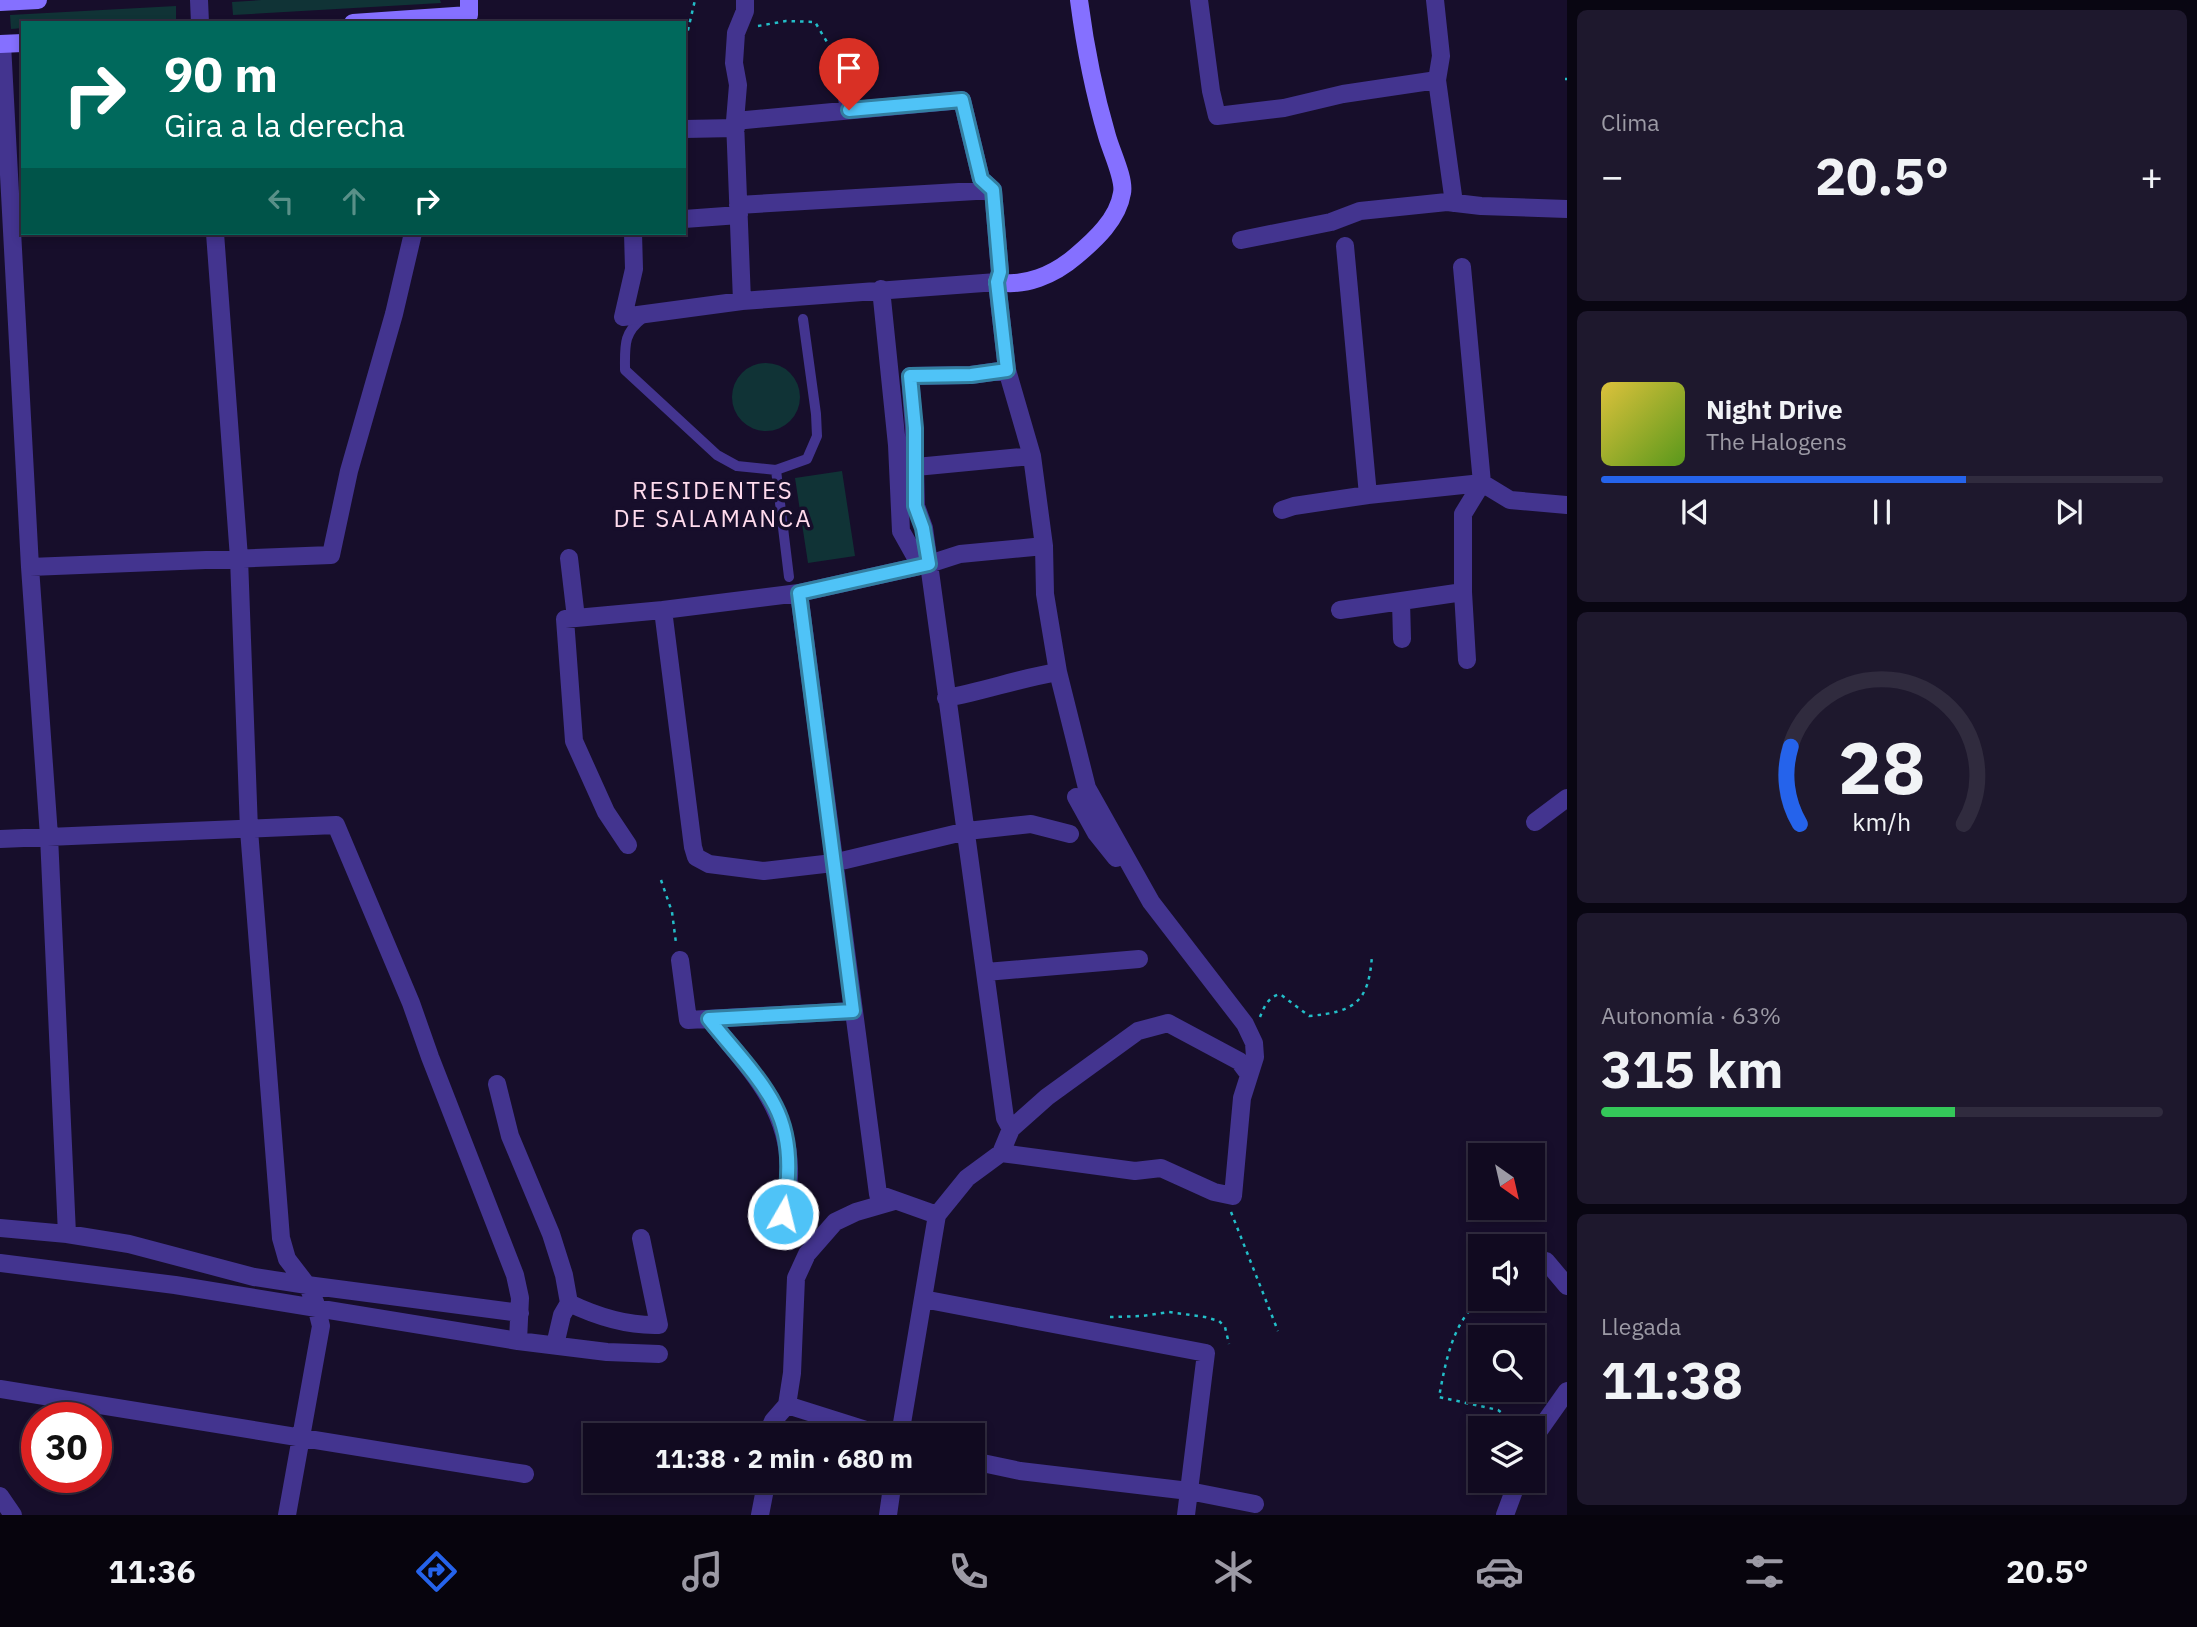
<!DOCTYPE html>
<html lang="es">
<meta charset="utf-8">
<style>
body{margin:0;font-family:"IBM Plex Sans",sans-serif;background:#1e182d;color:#f1f3f6;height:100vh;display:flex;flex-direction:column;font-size:26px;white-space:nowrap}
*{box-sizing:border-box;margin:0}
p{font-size:23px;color:#9c9aa5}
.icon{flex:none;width:38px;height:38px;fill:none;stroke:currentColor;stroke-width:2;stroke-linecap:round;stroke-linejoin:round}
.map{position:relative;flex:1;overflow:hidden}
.side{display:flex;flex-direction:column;gap:10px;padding:10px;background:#090612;width:630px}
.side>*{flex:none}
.top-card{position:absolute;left:21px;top:21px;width:665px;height:214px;border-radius:0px;box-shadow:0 4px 10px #0003,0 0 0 2px #302b3e;background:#00695c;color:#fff;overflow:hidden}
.needle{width:46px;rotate:146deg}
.controls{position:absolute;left:1468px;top:1143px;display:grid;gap:14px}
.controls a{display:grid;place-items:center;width:77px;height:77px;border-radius:0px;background:#110a20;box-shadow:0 4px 10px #0003,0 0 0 2px #302b3e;font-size:35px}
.speed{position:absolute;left:21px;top:1402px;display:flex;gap:14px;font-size:35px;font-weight:700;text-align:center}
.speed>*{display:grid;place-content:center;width:91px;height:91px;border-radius:50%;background:#110a20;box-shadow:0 4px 10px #0003,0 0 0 2px #302b3e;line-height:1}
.speed .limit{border:10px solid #d22;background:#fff;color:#111}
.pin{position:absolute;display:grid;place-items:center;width:60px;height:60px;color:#fff;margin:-72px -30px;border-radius:50% 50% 50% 0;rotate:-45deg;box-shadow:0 0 7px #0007}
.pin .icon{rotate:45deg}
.me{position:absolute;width:77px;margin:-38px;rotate:8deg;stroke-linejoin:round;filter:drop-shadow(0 0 5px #0008)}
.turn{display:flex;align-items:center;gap:24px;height:147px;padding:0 28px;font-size:32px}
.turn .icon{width:91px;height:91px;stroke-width:2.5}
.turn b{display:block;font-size:49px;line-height:60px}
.lanes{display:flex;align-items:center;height:66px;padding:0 28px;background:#0003;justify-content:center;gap:35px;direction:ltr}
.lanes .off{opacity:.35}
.big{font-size:52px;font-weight:700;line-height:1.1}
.side .card{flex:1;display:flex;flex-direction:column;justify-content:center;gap:10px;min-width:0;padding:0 24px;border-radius:10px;background:#1e182d}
.side .dial{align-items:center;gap:0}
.dial svg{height:182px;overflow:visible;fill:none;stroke:#302b3e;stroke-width:7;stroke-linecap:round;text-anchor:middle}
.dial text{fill:#f1f3f6;stroke:none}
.song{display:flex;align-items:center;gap:21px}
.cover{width:84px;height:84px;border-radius:10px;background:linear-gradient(135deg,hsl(50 70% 55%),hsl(90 70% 35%))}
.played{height:7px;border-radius:4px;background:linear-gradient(90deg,#2563eb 65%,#302b3e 65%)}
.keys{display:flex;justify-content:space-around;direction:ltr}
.heat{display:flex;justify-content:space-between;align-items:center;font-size:38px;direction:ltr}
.charge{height:10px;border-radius:5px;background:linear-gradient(90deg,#34c759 63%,#302b3e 0)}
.trip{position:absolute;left:583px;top:1423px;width:402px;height:70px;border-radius:0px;background:#110a20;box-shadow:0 4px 10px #0003,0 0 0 2px #302b3e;font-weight:700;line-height:70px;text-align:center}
.tabs{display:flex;height:112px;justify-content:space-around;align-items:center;background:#07040d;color:#9c9aa5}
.tabs .icon{width:49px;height:49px}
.tabs .current{color:#2563eb}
.tabs b{font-size:32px;color:#f1f3f6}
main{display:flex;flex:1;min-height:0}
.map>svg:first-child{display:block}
.green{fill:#103336}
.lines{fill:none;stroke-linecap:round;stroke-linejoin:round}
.path{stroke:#23bec8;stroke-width:2.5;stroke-dasharray:3.5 5;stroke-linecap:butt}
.lane{stroke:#43348f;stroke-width:10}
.street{stroke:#43348f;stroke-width:18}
.secondary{stroke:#8570ff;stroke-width:18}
.route-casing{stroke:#337fa1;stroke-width:18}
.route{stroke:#4fc3f7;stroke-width:12}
.labels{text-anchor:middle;stroke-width:7;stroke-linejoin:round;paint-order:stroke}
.neighbourhood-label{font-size:24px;letter-spacing:2px;fill:#ffdbed;stroke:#170e2b}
</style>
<main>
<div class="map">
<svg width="1567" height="1515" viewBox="0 0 1567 1515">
<rect width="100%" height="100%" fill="#170e2b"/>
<!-- green -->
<path class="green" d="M262,0H440L441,3L233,15L232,2Z
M176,6V20L121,23H23V28L11,29L10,15Z
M732 397a34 34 0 1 1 68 0a34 34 0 1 1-68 0Z
M842,471L855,556L808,563L795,478Z"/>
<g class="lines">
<!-- path -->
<path class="path" d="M758,26L786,21L815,22L833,52
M684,47L695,0
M1565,79H1567
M661,880L672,912L676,943
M1260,1017C1264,1007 1268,997 1280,994L1309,1016C1355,1012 1369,1002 1372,955
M1231,1212L1278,1331
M1481,1298C1452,1324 1446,1360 1439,1397L1498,1410L1521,1428
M1110,1317L1143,1316L1169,1312L1205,1317L1219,1321L1225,1327L1229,1344"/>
<!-- lane -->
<path class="lane" d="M643,318C623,333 625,346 625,370L717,455L737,466L776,470L807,459L817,436L816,414L803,319
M776,470L789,577"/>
<!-- street -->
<path class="street" d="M199,0L200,23
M1199,0L1211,91L1217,116L1284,108L1343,94L1437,80
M1435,0L1441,56L1437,80L1454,203
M2,44L30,567L49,836L67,1234
M842,67L849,110
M735,121L962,100L981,179L993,190L1000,272L997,282L1007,370L1032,456L1044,546L1045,594L1058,672L1087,788L1151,902L1245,1024L1254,1043L1255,1057L1242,1098L1233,1196L1214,1192L1161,1168L1135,1171L1001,1153
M684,129L736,128
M738,205L993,190
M684,219L739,215
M215,233L239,558L249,830L281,1238L287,1259L307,1285L315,1302L321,1326L287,1515
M633,233L634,269L623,317L742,301L997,282
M1241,240L1331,222L1360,211L1447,202L1481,206L1567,209
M1345,246L1368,495
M1462,267L1482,483L1463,514V592L1467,660
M881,289L897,445L901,531L915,556L929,564L1005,1118L1011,1129
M742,301L735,121L738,85L734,63L736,33L745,11V0
M916,467L1032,456
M1282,510L1294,506L1368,495L1482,483L1510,500L1567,505
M569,558L576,618
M929,564L924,528L916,506L914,428L910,376L971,375L1007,370
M30,567L331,555L349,471L394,314L413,233
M799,593L878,1194L937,1215
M1401,601L1402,639
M663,610L693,847L696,857L709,864L764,871L833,863L967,831L1031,824L1070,834
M1340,610L1463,592
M946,698C985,691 1020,678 1058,672
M1076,797L1096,833L1116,858
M1535,822L1567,798
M0,839L336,825L411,1003L430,1057L515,1275L520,1298L518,1341
M628,845L606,812L574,741L565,619L663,610L799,593L929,564L960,554L1044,546
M680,960L688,1020L853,1011
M986,972L1139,959
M709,1019C747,1067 788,1104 789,1169C790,1189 784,1210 780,1229
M497,1084L510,1136L551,1234L564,1275L569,1303L562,1315L555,1345
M0,1228L67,1234L129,1244L254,1277L307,1285L520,1313
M1546,1261L1567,1286
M0,1263L175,1285L518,1341L607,1352L659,1354
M923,1299L1206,1353L1186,1515
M569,1303C596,1316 629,1326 659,1325L641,1238
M0,1389L525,1474
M787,1405L882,1435
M767,1435L773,1421L787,1405L792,1373L796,1278L807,1254L835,1222L856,1212L894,1201
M900,1435L937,1215L967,1178L1001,1153L1011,1129L1047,1097L1138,1031L1168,1023L1239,1061L1248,1073
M1533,1439L1567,1391
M973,1461L1020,1471L1189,1491L1255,1504
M0,1496L13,1515
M760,1515L765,1489L763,1480
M888,1515L893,1480
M1505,1515L1518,1480"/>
<!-- secondary -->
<path class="secondary" d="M0,2L38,0
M353,23L469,15V0
M0,44L23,43
M997,282C1025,287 1054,275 1076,256C1095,240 1118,219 1122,193C1125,179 1111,151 1107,136C1094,92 1085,46 1079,0"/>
</g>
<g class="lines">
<!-- route casing -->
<g class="route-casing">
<path id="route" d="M783,1214C790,1180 792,1139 775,1106C759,1075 731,1047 709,1019L853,1011L799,593L929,564L923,528L915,506V428L910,376L971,375L1007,370L997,282L1000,272L993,190L981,179L962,100L849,110"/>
</g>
<!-- route -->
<use href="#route" class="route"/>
</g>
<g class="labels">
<!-- neighbourhood labels -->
<g class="neighbourhood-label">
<text x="713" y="499">RESIDENTES<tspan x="713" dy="28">DE SALAMANCA</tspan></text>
</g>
</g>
</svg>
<div class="controls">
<a><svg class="needle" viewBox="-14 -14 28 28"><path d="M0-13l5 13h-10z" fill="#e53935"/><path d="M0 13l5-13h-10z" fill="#9c9aa5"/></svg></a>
<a><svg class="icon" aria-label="sound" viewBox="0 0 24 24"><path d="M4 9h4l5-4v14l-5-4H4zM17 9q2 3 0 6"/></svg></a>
<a><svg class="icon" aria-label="search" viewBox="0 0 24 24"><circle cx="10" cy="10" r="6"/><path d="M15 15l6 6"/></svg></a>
<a><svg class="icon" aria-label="layers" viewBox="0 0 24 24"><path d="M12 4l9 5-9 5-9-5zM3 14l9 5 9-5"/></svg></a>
</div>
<div class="speed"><div class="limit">30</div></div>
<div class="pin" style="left:849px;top:110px;background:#d93025"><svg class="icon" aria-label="arrive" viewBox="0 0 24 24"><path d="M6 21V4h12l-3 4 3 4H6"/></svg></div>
<svg class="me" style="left:783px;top:1214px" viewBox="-20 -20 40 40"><circle r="17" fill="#4fc3f7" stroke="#fff" stroke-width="3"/><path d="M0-11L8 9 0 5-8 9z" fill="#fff"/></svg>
<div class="trip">11:38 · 2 min · 680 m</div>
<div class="top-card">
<div class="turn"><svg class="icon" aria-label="right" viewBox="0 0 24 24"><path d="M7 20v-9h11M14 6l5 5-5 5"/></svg><div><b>90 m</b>Gira a la derecha</div></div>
<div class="lanes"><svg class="icon off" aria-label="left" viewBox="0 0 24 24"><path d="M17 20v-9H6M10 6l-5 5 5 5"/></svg><svg class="icon off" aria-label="ahead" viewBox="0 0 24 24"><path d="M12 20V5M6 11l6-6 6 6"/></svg><svg class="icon" aria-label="right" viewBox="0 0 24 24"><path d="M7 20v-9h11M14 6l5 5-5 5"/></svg></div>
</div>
</div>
<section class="side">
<div class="card"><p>Clima</p>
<div class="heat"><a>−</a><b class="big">20.5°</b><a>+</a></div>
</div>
<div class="card">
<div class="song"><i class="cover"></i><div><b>Night Drive</b><p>The Halogens</p></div></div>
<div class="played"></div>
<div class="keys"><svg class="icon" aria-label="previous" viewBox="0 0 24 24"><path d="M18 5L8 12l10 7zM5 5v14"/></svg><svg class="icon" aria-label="pause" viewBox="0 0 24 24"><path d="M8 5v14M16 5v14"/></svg><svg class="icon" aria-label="next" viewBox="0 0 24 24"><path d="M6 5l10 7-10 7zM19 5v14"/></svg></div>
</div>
<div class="card dial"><svg viewBox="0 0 100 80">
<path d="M14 69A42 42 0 1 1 86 69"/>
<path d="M14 69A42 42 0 0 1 10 35" stroke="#2563eb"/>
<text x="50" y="56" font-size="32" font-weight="700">28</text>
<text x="50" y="72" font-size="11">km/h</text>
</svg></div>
<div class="card"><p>Autonomía · 63%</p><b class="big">315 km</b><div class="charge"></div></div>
<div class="card"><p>Llegada</p><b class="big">11:38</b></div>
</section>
</main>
<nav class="tabs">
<b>11:36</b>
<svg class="icon current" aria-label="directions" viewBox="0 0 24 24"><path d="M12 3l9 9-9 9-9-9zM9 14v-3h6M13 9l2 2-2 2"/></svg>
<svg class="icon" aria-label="music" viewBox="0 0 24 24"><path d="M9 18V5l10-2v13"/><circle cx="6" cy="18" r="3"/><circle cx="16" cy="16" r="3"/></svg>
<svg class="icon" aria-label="phone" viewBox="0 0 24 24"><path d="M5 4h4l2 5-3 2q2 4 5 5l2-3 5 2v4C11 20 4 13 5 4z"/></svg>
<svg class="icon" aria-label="climate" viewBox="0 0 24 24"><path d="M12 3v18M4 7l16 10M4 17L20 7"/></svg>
<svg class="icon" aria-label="car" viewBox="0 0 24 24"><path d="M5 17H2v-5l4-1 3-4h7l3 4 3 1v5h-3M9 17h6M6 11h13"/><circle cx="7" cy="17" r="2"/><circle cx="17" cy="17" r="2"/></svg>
<svg class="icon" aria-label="filters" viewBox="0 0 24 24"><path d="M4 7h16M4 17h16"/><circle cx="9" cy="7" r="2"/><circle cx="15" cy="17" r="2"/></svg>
<b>20.5°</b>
</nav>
